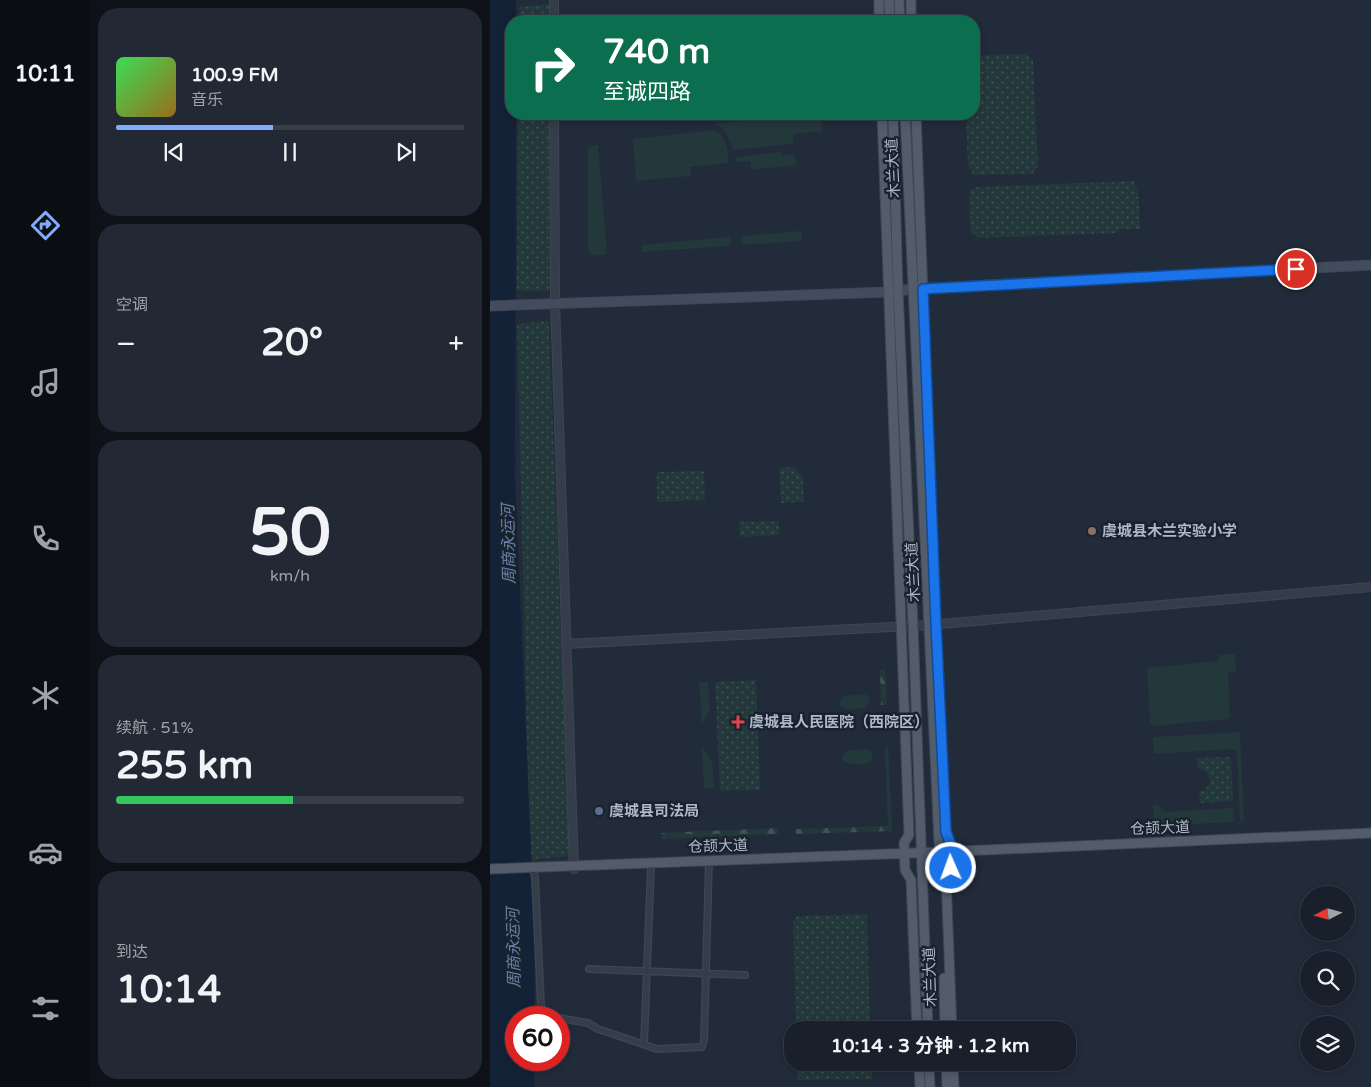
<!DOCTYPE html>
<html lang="zh">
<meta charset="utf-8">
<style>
body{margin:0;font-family:"Varela Round","Noto Sans SC",sans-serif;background:#222834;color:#f1f3f6;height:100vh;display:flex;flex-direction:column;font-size:19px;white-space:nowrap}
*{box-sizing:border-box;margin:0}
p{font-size:16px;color:#9fa3a9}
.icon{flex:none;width:28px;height:28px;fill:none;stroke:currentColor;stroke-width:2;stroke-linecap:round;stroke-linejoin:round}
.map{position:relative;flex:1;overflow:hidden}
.side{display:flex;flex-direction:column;gap:8px;padding:8px;background:#0e1218;width:400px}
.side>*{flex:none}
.banner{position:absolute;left:15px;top:15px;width:475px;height:105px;border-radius:20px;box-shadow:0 2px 8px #0003,0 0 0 1px #373e48;background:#0b6e4f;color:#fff;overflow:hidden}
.needle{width:32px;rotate:264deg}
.tools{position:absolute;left:810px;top:886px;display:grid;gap:10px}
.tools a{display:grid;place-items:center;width:55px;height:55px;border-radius:50%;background:#19202c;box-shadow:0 2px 8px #0003,0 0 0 1px #373e48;font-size:25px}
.speed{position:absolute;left:15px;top:1006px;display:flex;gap:10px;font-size:25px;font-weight:700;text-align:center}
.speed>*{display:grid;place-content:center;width:65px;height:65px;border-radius:50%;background:#19202c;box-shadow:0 2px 8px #0003,0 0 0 1px #373e48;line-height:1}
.speed .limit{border:8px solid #d22;background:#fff;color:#111}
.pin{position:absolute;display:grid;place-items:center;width:42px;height:42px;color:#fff;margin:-21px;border:2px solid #fff;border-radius:50%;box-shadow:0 1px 5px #0007}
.me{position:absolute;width:55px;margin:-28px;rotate:358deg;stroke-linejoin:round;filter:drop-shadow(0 0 4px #0008)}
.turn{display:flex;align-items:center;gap:18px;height:105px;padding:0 15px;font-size:22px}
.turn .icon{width:65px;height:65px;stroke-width:2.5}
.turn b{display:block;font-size:35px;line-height:42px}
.big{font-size:38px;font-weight:700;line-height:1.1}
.side .tile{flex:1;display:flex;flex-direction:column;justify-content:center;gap:8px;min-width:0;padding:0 18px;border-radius:20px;background:#222834}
.side .dial{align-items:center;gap:0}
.dial b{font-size:65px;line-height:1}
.song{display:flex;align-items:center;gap:15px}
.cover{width:60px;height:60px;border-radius:8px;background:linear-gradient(135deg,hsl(130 70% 55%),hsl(40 70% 35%))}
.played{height:5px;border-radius:2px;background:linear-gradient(90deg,#80adfb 45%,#373e48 45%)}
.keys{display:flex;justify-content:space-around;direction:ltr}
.heat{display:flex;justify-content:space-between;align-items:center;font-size:28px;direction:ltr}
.charge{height:8px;border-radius:4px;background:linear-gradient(90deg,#34c759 51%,#373e48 0)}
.trip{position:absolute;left:294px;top:1021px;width:292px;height:50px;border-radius:20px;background:#19202c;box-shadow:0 2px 8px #0003,0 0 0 1px #373e48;font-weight:700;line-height:50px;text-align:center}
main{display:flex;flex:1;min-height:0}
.tab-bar{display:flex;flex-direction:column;width:90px;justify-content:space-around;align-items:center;background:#0a0d12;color:#9fa3a9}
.tab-bar .icon{width:35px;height:35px}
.tab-bar .current{color:#80adfb}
.tab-bar b{font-size:22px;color:#f1f3f6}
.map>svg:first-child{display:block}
.grass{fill:#23383b}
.forest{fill:url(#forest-firs)}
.park{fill:url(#park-dots)}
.water{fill:#142238}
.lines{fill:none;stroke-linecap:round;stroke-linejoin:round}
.minor-casing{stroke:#3e4654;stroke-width:8}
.tertiary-casing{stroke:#3e4654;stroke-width:10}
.secondary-casing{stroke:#3e4654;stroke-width:11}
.primary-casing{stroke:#3e4654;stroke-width:11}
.minor{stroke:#353d4b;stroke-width:5.5}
.tertiary{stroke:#353d4b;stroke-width:8}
.secondary{stroke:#424c5e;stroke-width:9}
.primary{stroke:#525c6b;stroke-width:9}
.route-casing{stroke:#114b97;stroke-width:12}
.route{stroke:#1a73e8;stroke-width:9}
.education-dot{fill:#8d6e63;stroke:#1a222f;stroke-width:2}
.health-dot{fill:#e0444e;stroke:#1a222f;stroke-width:2}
.service-dot{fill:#5c6f8a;stroke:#1a222f;stroke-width:2}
.labels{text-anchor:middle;stroke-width:5;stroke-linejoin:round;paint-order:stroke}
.street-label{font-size:15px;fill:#afb8c7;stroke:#1a222f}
.poi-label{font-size:15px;font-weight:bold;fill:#afb8c7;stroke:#1a222f;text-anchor:start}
.water-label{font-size:16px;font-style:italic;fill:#6781a7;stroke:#1a222f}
</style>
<main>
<nav class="tab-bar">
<b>10:11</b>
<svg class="icon current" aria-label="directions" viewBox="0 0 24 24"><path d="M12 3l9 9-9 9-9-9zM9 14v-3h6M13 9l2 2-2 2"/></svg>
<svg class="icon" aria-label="music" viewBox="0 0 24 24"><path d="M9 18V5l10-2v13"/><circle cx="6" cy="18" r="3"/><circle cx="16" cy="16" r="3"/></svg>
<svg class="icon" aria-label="phone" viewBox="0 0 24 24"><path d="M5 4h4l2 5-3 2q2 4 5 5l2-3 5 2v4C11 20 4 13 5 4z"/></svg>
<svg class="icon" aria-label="climate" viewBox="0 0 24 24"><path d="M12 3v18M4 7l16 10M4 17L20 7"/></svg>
<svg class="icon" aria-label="car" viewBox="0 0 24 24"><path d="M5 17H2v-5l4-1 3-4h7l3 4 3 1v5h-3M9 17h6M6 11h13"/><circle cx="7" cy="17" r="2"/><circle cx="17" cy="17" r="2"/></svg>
<svg class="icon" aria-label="filters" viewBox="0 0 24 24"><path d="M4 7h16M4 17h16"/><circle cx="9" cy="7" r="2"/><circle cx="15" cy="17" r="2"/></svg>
</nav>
<section class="side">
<div class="tile">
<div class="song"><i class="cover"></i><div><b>100.9 FM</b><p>音乐</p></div></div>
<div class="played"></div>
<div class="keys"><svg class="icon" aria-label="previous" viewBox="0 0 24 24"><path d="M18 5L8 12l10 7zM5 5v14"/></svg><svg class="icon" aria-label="pause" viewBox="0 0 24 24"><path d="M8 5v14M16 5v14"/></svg><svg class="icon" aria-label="next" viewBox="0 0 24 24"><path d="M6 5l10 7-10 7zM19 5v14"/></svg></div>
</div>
<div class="tile"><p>空调</p>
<div class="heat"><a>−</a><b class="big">20°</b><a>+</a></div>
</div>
<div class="tile dial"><b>50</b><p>km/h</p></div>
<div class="tile"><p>续航 · 51%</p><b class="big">255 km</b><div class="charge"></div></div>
<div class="tile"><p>到达</p><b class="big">10:14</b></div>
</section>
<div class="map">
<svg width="881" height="1087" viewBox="0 0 881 1087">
<defs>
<pattern id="forest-firs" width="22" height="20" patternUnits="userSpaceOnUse" patternTransform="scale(1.25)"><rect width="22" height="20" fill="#23383b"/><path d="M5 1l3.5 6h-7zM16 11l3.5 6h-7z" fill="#405356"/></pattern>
<pattern id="park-dots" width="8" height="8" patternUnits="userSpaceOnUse" patternTransform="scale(1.25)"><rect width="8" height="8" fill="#23383b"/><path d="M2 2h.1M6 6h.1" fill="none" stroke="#405356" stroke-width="1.8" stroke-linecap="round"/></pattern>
</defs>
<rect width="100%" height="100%" fill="#212b3a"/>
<!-- grass -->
<path class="grass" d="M321,114H331L333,131L303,134V144L243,150L236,132L226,124Z
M224,130C237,137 238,149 239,163L200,167L201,176L146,181L143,139Z
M108,145L117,254C110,255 102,258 98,251V149L101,146Z
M291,152L292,156L305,154L306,165L261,170L260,161L246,162V157Z
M311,231L312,241L252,245L251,236Z
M240,237V246L152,252L151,245Z
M745,654L746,671L738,672L740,719L663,726L660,722L657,668L729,661V655Z
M209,682H218L220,710L212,724Z
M375,694L379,697L380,700L376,708C368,709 339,712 354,696Z
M750,732L754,821H750L747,754L746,751L742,749L664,754L663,737Z
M212,747L222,761L224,788L214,789Z
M377,749L382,752C383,756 383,761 379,763C378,764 371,764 370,764C361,764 345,764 356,751Z
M663,805H669L675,812L743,808L744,822L664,826Z"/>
<!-- forest -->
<path class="forest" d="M395,669L397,705H391L390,670Z
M395,747H398L402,831L306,834L305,829L398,826Z
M288,828V834L172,839L171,833Z"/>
<!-- park -->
<path class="park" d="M59,4V21H29V7Z
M536,54L543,61L548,166L545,171L542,174L488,175L483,174L478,165L476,114H484V55Z
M28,114H59L60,291H27Z
M643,181C651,190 649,216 650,229H630L627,233L490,238L485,236L480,229L479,195L480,190L486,187Z
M59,321L79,856L40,860L27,324Z
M304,467L313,478L314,502L291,503L289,468Z
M214,471L215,500L167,502V472Z
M289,521V535L250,537L249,522Z
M266,680L270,790L230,791L225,682Z
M741,757L743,801L710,803L709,792C715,790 719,787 720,780L717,773L708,768L707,758Z
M377,914L380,1030H306L303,922L307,916Z
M307,1063H381L382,1079L308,1080Z"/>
<!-- water -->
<path class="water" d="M0,0H26V21H21V114H26L25,480L45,942L44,1017L26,1018V1060H44V1087H0Z"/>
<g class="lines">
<!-- minor casing -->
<g class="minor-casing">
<path id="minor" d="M43,870L45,878L51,1006L56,1013L66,1018
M99,969L255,975
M69,1018L98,1023L108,1029L167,1049L212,1047L214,1041L219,860
M154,1044L161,866"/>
</g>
<!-- tertiary casing -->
<g class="tertiary-casing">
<path id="tertiary" d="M64,0V21
M64,114L65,303L84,869
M76,644L439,625L881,587"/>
</g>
<!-- secondary casing -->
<g class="secondary-casing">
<path id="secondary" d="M0,306L399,292L423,289L881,265"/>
</g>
<!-- primary casing -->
<g class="primary-casing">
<path id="primary" d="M389,0V21
M399,0L400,21
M409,0L410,21
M421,0V21
M392,114L419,835L414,843L415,870L421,880L427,1030
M403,114L408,291L423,625L438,1030
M415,114L451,885
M426,114L446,624L455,832C462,846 464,864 456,877L462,1030
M0,869L450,852L881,833
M454,978L455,1030
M429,1062L430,1087
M439,1062L440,1087
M456,1062L457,1087
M463,1062L464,1087"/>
</g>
<!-- minor -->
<use href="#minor" class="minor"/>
<!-- tertiary -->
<use href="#tertiary" class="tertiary"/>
<!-- secondary -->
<use href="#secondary" class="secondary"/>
<!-- primary -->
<use href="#primary" class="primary"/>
</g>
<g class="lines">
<!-- route casing -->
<g class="route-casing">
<path id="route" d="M461,868L460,842L456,832L446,624L433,289L806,269"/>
</g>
<!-- route -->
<use href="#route" class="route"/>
</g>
<!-- markers -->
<circle class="education-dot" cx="602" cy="531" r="5"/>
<path class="health-dot" d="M245.5 714.5h5v5h5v5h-5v5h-5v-5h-5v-5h5z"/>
<circle class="service-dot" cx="109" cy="811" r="5"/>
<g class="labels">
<!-- street labels -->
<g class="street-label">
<text transform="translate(403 168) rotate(-93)" y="5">木兰大道</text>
<text transform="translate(423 572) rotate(-93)" y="5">木兰大道</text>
<text transform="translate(670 828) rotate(-2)" y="5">仓颉大道</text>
<text transform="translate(228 846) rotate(-2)" y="5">仓颉大道</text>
<text transform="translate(440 977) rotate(-92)" y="5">木兰大道</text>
</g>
<!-- poi labels -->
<g class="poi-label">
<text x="612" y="536">虞城县木兰实验小学</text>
<text x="259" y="727">虞城县人民医院（西院区）</text>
<text x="119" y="816">虞城县司法局</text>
</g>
<!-- water labels -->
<g class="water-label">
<text transform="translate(18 544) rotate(-91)" y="6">周商永运河</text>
<text transform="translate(23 948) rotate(-91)" y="6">周商永运河</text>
</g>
</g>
</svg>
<div class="tools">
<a><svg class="needle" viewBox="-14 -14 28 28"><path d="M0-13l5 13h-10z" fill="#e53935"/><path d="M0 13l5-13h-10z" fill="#9fa3a9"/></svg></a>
<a><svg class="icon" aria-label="search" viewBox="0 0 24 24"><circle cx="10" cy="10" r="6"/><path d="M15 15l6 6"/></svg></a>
<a><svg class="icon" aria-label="layers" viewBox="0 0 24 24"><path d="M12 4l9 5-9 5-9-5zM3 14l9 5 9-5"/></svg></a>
</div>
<div class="speed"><div class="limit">60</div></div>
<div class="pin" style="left:806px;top:269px;background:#d93025"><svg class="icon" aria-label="arrive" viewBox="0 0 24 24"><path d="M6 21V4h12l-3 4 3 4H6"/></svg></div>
<svg class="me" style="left:461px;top:868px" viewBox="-20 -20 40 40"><circle r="17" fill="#1a73e8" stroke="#fff" stroke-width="3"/><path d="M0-11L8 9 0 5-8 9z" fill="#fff"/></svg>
<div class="trip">10:14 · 3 分钟 · 1.2 km</div>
<div class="banner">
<div class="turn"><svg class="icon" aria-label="right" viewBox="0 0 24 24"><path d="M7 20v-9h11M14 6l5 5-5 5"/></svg><div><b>740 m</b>至诚四路</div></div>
</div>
</div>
</main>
